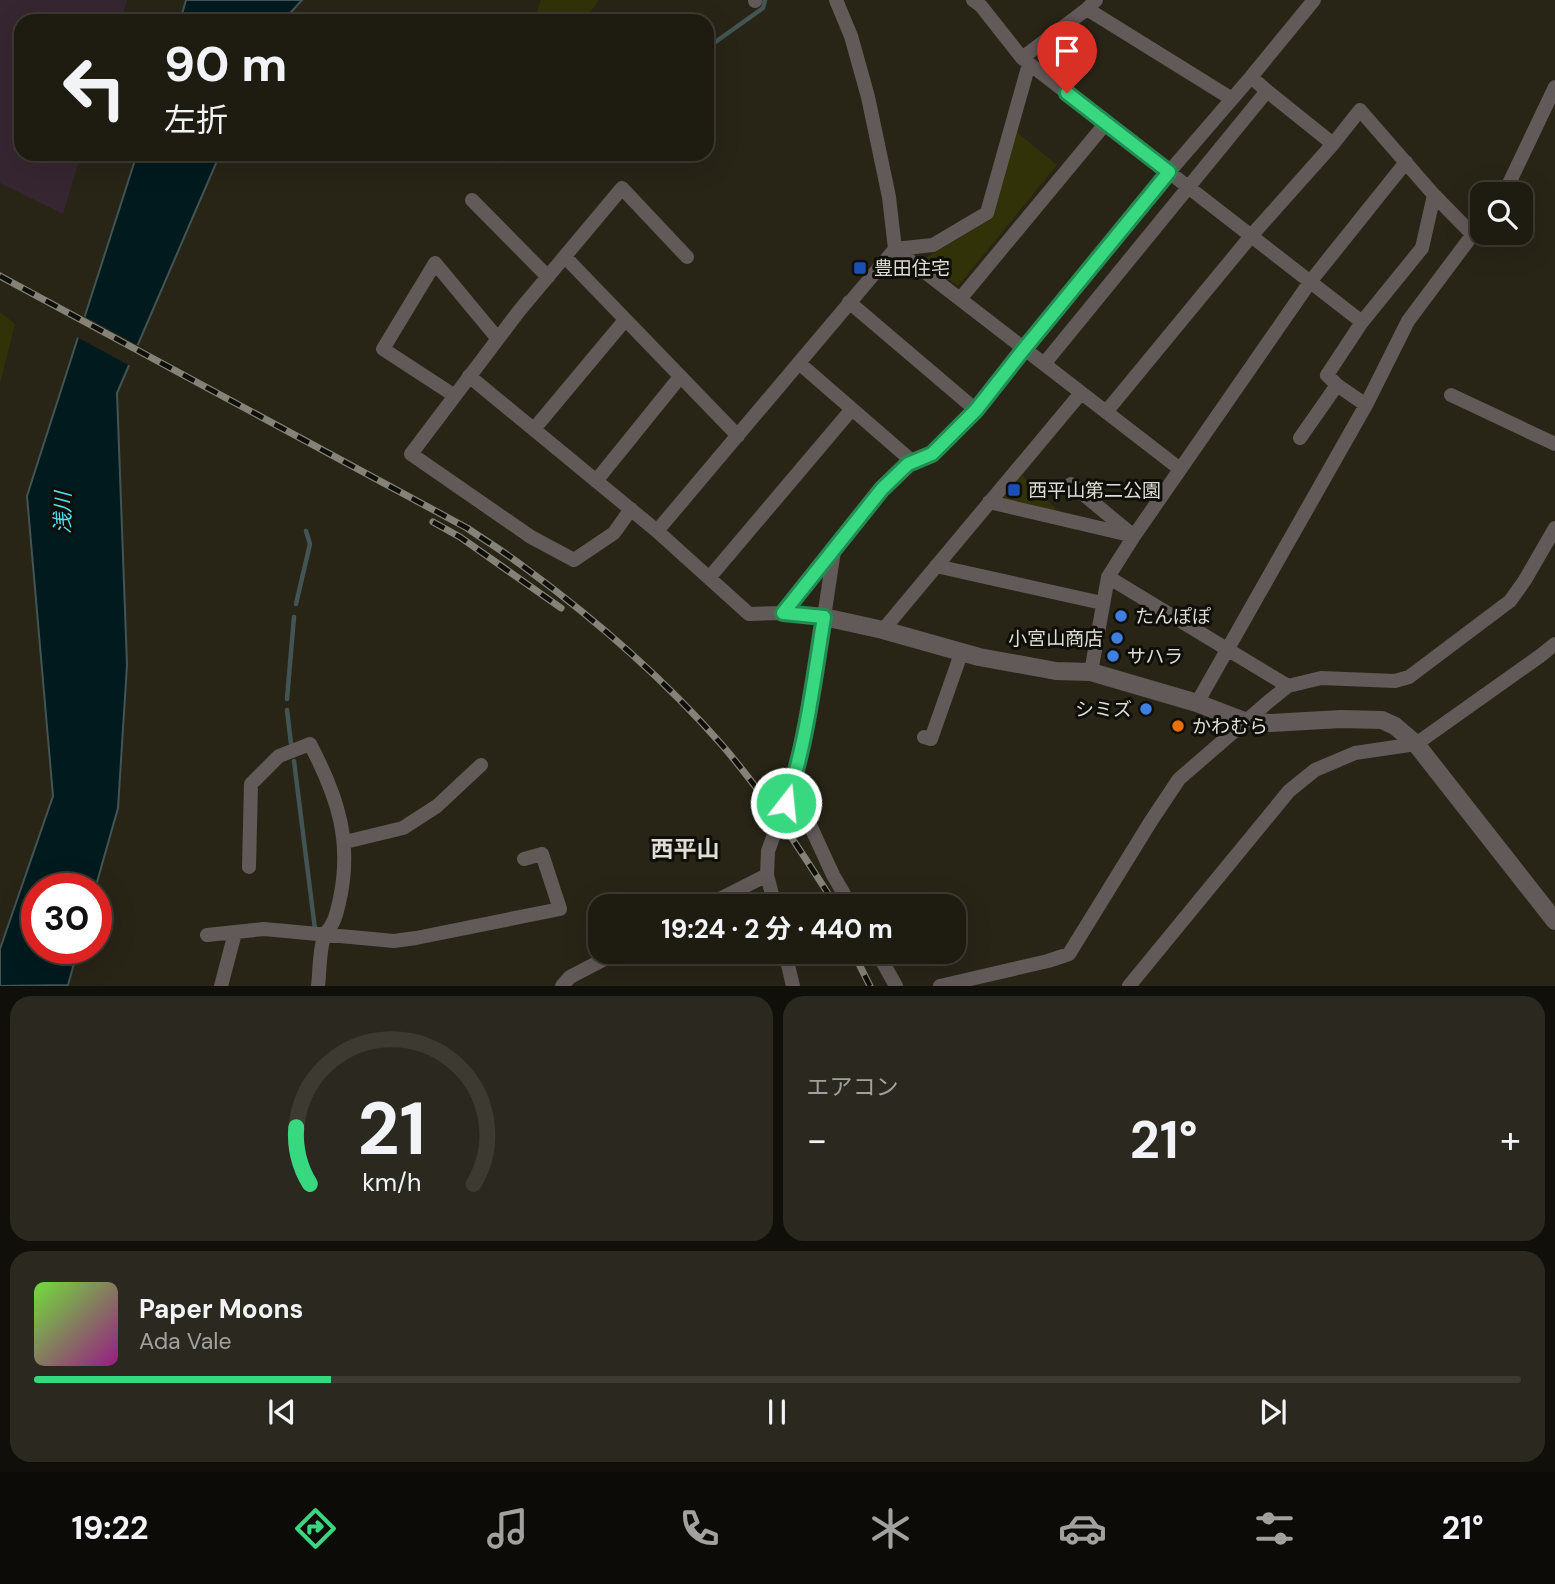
<!DOCTYPE html>
<html lang="ja">
<meta charset="utf-8">
<style>
body{margin:0;font-family:"DM Sans","Noto Sans JP",sans-serif;background:#2b291f;color:#f1f3f6;height:100vh;display:flex;flex-direction:column;font-size:26px;white-space:nowrap}
*{box-sizing:border-box;margin:0}
p{font-size:23px;color:#a1a19f}
.icon{flex:none;width:38px;height:38px;fill:none;stroke:currentColor;stroke-width:2;stroke-linecap:round;stroke-linejoin:round}
.map{position:relative;height:986px;overflow:hidden}
.drawer{display:flex;flex-direction:column;gap:10px;padding:10px;background:#100f09;flex:1}
.drawer>*{flex:none}
.banner{position:absolute;left:14px;top:14px;width:700px;height:147px;border-radius:21px;box-shadow:0 7px 28px #0002,0 0 0 2px #3c3a31;background:#1e1c11;color:#f1f3f6;overflow:hidden}
.fabs{position:absolute;left:1470px;top:182px;display:grid;gap:14px}
.fabs a{display:grid;place-items:center;width:63px;height:63px;border-radius:14px;background:#1e1c11;box-shadow:0 7px 28px #0002,0 0 0 2px #3c3a31;font-size:35px}
.speed{position:absolute;left:21px;top:873px;display:flex;gap:14px;font-size:35px;font-weight:700;text-align:center}
.speed>*{display:grid;place-content:center;width:91px;height:91px;border-radius:50%;background:#1e1c11;box-shadow:0 7px 28px #0002,0 0 0 2px #3c3a31;line-height:1}
.speed .limit{border:10px solid #d22;background:#fff;color:#111}
.pin{position:absolute;display:grid;place-items:center;width:60px;height:60px;color:#fff;margin:-72px -30px;border-radius:50% 50% 50% 0;rotate:-45deg;box-shadow:0 0 7px #0007}
.pin .icon{rotate:45deg}
.me{position:absolute;width:77px;margin:-38px;rotate:16deg;stroke-linejoin:round;filter:drop-shadow(0 0 5px #0008)}
.turn{display:flex;align-items:center;gap:24px;height:147px;padding:0 35px;font-size:32px}
.turn .icon{width:91px;height:91px;stroke-width:2.5}
.turn b{display:block;font-size:49px;line-height:60px}
.big{font-size:52px;font-weight:700;line-height:1.1}
.drawer .card{flex:1;display:flex;flex-direction:column;justify-content:center;gap:10px;min-width:0;padding:0 24px;border-radius:21px;background:#2b291f}
.drawer .dial{align-items:center;gap:0}
.dial svg{height:182px;overflow:visible;fill:none;stroke:#3c3a31;stroke-width:7;stroke-linecap:round;text-anchor:middle}
.dial text{fill:#f1f3f6;stroke:none}
.song{display:flex;align-items:center;gap:21px}
.cover{width:84px;height:84px;border-radius:10px;background:linear-gradient(135deg,hsl(100 70% 55%),hsl(310 70% 35%))}
.played{height:7px;border-radius:4px;background:linear-gradient(90deg,#38d880 20%,#3c3a31 20%)}
.keys{display:flex;justify-content:space-around;direction:ltr}
.heat{display:flex;justify-content:space-between;align-items:center;font-size:38px;direction:ltr}
.drawer .tiles{flex:1;display:grid;gap:10px;grid-template-columns:1fr 1fr}
.card:last-child{grid-column:span 2}
.trip{position:absolute;left:588px;top:894px;width:378px;height:70px;border-radius:21px;background:#1e1c11;box-shadow:0 7px 28px #0002,0 0 0 2px #3c3a31;font-weight:700;line-height:70px;text-align:center}
.menu{display:flex;height:112px;justify-content:space-around;align-items:center;background:#0c0b07;color:#a1a19f}
.menu .icon{width:49px;height:49px}
.menu .active{color:#38d880}
.menu b{font-size:32px;color:#f1f3f6}
.map>svg:first-child{display:block}
.industrial{fill:#362631}
.green{fill:#313208}
.water{fill:#001a1d;stroke:#435454;stroke-width:2}
.pier{fill:#282517}
.lines{fill:none;stroke-linecap:round;stroke-linejoin:round}
.stream{stroke:#435454;stroke-width:4.5}
.minor{stroke:#625a59;stroke-width:14}
.tertiary{stroke:#625a59;stroke-width:18}
.rail-casing{stroke:#858378;stroke-width:7}
.rail{stroke:#0f0e08;stroke-width:4.5;stroke-dasharray:13;stroke-linecap:butt}
.route-casing{stroke:#248c53;stroke-width:18}
.route{stroke:#38d880;stroke-width:12}
.transit-dot{fill:#1a4fb4;stroke:#0f0e08;stroke-width:2.5}
.shop-dot{fill:#3f7fe0;stroke:#0f0e08;stroke-width:2.5}
.food-dot{fill:#e8710a;stroke:#0f0e08;stroke-width:2.5}
.labels{text-anchor:middle;stroke-width:6;stroke-linejoin:round;paint-order:stroke}
.poi-label{font-size:19px;fill:#dfddd5;stroke:#0f0e08;text-anchor:start}
.water-label{font-size:21px;font-style:italic;fill:#4fdfef;stroke:#0f0e08}
.quarter-label{font-size:23px;font-weight:bold;fill:#dfddd5;stroke:#0f0e08}
</style>
<div class="map">
<svg width="1555" height="986" viewBox="0 0 1555 986">
<rect width="100%" height="100%" fill="#282517"/>
<!-- industrial -->
<path class="industrial" d="M0,0H127L121,21H21V154H81L63,214L0,183Z"/>
<!-- green -->
<path class="green" d="M541,0H599L584,21H533Z
M1017,132L1057,165L958,286L924,259L990,220Z
M0,312L15,324L0,383Z
M1022,475L1064,517L1003,499Z"/>
<!-- water -->
<path class="water" d="M186,0H302L283,21H180Z
M137,154H220L117,393L127,665L118,808L95,889H37V948L78,949L68,985L0,986V949L53,796L27,496Z"/>
<!-- pier -->
<path class="pier" d="M82,315L141,347L132,367L75,336Z"/>
<g class="lines">
<!-- stream -->
<path class="stream" d="M707,48L763,8L765,0
M498,161L513,154
M296,604L310,544L306,531
M287,699L294,617
M287,710L291,744
M294,761L315,929"/>
<!-- minor -->
<path class="minor" d="M836,0L851,36L868,97L889,197L895,249L1180,469
M973,0L981,6L1022,58L1362,322
M755,1V0
M1087,9L1232,99
M1022,58L1087,9L1096,0
M1267,91L1333,144
M1504,194L1555,87
M472,200L548,277
M565,257L738,436
M960,299L1106,123
M849,302L976,410
M799,363L913,462
M1044,364L1267,91L1251,77
M469,376L657,531L749,614L783,613L824,617
M1337,385L1366,405
M1451,395L1555,444
M455,396L383,349L435,263L498,339
M1106,412L1251,236L1333,144L1360,110L1434,195L1472,234
M534,429L625,320
M1300,438L1337,385L1327,375L1362,322L1422,248L1434,195
M596,481L680,377
M1071,484L1130,533
M989,502L1134,536
M631,509L614,533L574,560L531,537L411,454L519,311L622,188L687,257
M657,531L895,249L933,245L987,213L1029,64
M834,551L824,617L806,718L792,786L833,875L851,906
M936,566L1102,603
M1108,577L1288,686
M709,578L852,409
M783,613L882,489L908,464L932,454L976,410L1024,349L1169,172L1251,77L1314,0
M883,630L1081,393
M1091,672L1108,577L1134,536L1310,282L1406,162
M1197,703L1366,405L1408,321L1482,222
M924,737L931,739L962,651
M345,842L403,828L437,806L481,765
M249,867L251,784L279,756L310,744C338,797 353,843 339,903C337,910 336,918 332,924C330,929 325,932 324,937C319,952 320,970 318,986
M706,906L767,875
M775,906L767,875L768,851L792,786
M207,935L264,929L394,941L416,938L560,909L542,854L524,859
M785,952L793,986
M877,952L896,986
M221,986L235,933
M562,986L570,977L618,952
M940,986L1048,961L1069,954L1151,821L1179,779L1268,702L1288,686L1321,678L1395,681L1409,677L1510,601L1525,580L1555,528
M1129,986L1289,791L1315,770L1355,753L1416,744L1540,656L1555,644"/>
<!-- tertiary -->
<path class="tertiary" d="M824,617L883,630L979,657L1056,671L1091,672L1197,703L1244,721L1271,723L1341,719L1382,720L1395,726L1416,744L1555,921"/>
<!-- rail casing -->
<g class="rail-casing">
<path id="rail" d="M0,276L467,528C486,541 506,553 524,567C595,619 664,679 722,745C765,795 801,851 836,906
M433,522L460,537L561,608
M853,952L870,986"/>
</g>
<!-- rail -->
<use href="#rail" class="rail"/>
</g>
<g class="lines">
<!-- route casing -->
<g class="route-casing">
<path id="route" d="M786,803C806,747 814,677 824,617L783,613L882,489L908,464L932,454L976,410L1024,349L1169,172L1067,93"/>
</g>
<!-- route -->
<use href="#route" class="route"/>
</g>
<!-- markers -->
<g class="transit-dot">
<rect x="853" y="261" width="14" height="14" rx="3.5"/>
<rect x="1007" y="483" width="14" height="14" rx="3.5"/>
</g>
<g class="shop-dot">
<circle cx="1121" cy="616" r="7"/>
<circle cx="1117" cy="638" r="7"/>
<circle cx="1113" cy="656" r="7"/>
<circle cx="1146" cy="709" r="7"/>
</g>
<circle class="food-dot" cx="1178" cy="726" r="7"/>
<g class="labels">
<!-- poi labels -->
<g class="poi-label">
<text x="874" y="275">豊田住宅</text>
<text x="1028" y="497">西平山第二公園</text>
<text x="1135" y="623">たんぽぽ</text>
<text x="1103" y="645" text-anchor="end">小宮山商店</text>
<text x="1127" y="663">サハラ</text>
<text x="1132" y="716" text-anchor="end">シミズ</text>
<text x="1192" y="733">かわむら</text>
</g>
<!-- water labels -->
<g class="water-label">
<text transform="translate(63 513) rotate(-89)" y="7">浅川</text>
</g>
<!-- quarter labels -->
<g class="quarter-label">
<text x="685" y="857">西平山</text>
</g>
</g>
</svg>
<div class="fabs">
<a><svg class="icon" aria-label="search" viewBox="0 0 24 24"><circle cx="10" cy="10" r="6"/><path d="M15 15l6 6"/></svg></a>
</div>
<div class="speed"><div class="limit">30</div></div>
<div class="pin" style="left:1067px;top:93px;background:#d93025"><svg class="icon" aria-label="arrive" viewBox="0 0 24 24"><path d="M6 21V4h12l-3 4 3 4H6"/></svg></div>
<svg class="me" style="left:786px;top:803px" viewBox="-20 -20 40 40"><circle r="17" fill="#38d880" stroke="#fff" stroke-width="3"/><path d="M0-11L8 9 0 5-8 9z" fill="#fff"/></svg>
<div class="trip">19:24 · 2 分 · 440 m</div>
<div class="banner">
<div class="turn"><svg class="icon" aria-label="left" viewBox="0 0 24 24"><path d="M17 20v-9H6M10 6l-5 5 5 5"/></svg><div><b>90 m</b>左折</div></div>
</div>
</div>
<section class="drawer">
<div class="tiles">
<div class="card dial"><svg viewBox="0 0 100 80">
<path d="M14 69A42 42 0 1 1 86 69"/>
<path d="M14 69A42 42 0 0 1 8 44" stroke="#38d880"/>
<text x="50" y="56" font-size="32" font-weight="700">21</text>
<text x="50" y="72" font-size="11">km/h</text>
</svg></div>
<div class="card"><p>エアコン</p>
<div class="heat"><a>−</a><b class="big">21°</b><a>+</a></div>
</div>
<div class="card">
<div class="song"><i class="cover"></i><div><b>Paper Moons</b><p>Ada Vale</p></div></div>
<div class="played"></div>
<div class="keys"><svg class="icon" aria-label="previous" viewBox="0 0 24 24"><path d="M18 5L8 12l10 7zM5 5v14"/></svg><svg class="icon" aria-label="pause" viewBox="0 0 24 24"><path d="M8 5v14M16 5v14"/></svg><svg class="icon" aria-label="next" viewBox="0 0 24 24"><path d="M6 5l10 7-10 7zM19 5v14"/></svg></div>
</div>
</div>
</section>
<nav class="menu">
<b>19:22</b>
<svg class="icon active" aria-label="directions" viewBox="0 0 24 24"><path d="M12 3l9 9-9 9-9-9zM9 14v-3h6M13 9l2 2-2 2"/></svg>
<svg class="icon" aria-label="music" viewBox="0 0 24 24"><path d="M9 18V5l10-2v13"/><circle cx="6" cy="18" r="3"/><circle cx="16" cy="16" r="3"/></svg>
<svg class="icon" aria-label="phone" viewBox="0 0 24 24"><path d="M5 4h4l2 5-3 2q2 4 5 5l2-3 5 2v4C11 20 4 13 5 4z"/></svg>
<svg class="icon" aria-label="climate" viewBox="0 0 24 24"><path d="M12 3v18M4 7l16 10M4 17L20 7"/></svg>
<svg class="icon" aria-label="car" viewBox="0 0 24 24"><path d="M5 17H2v-5l4-1 3-4h7l3 4 3 1v5h-3M9 17h6M6 11h13"/><circle cx="7" cy="17" r="2"/><circle cx="17" cy="17" r="2"/></svg>
<svg class="icon" aria-label="filters" viewBox="0 0 24 24"><path d="M4 7h16M4 17h16"/><circle cx="9" cy="7" r="2"/><circle cx="15" cy="17" r="2"/></svg>
<b>21°</b>
</nav>
